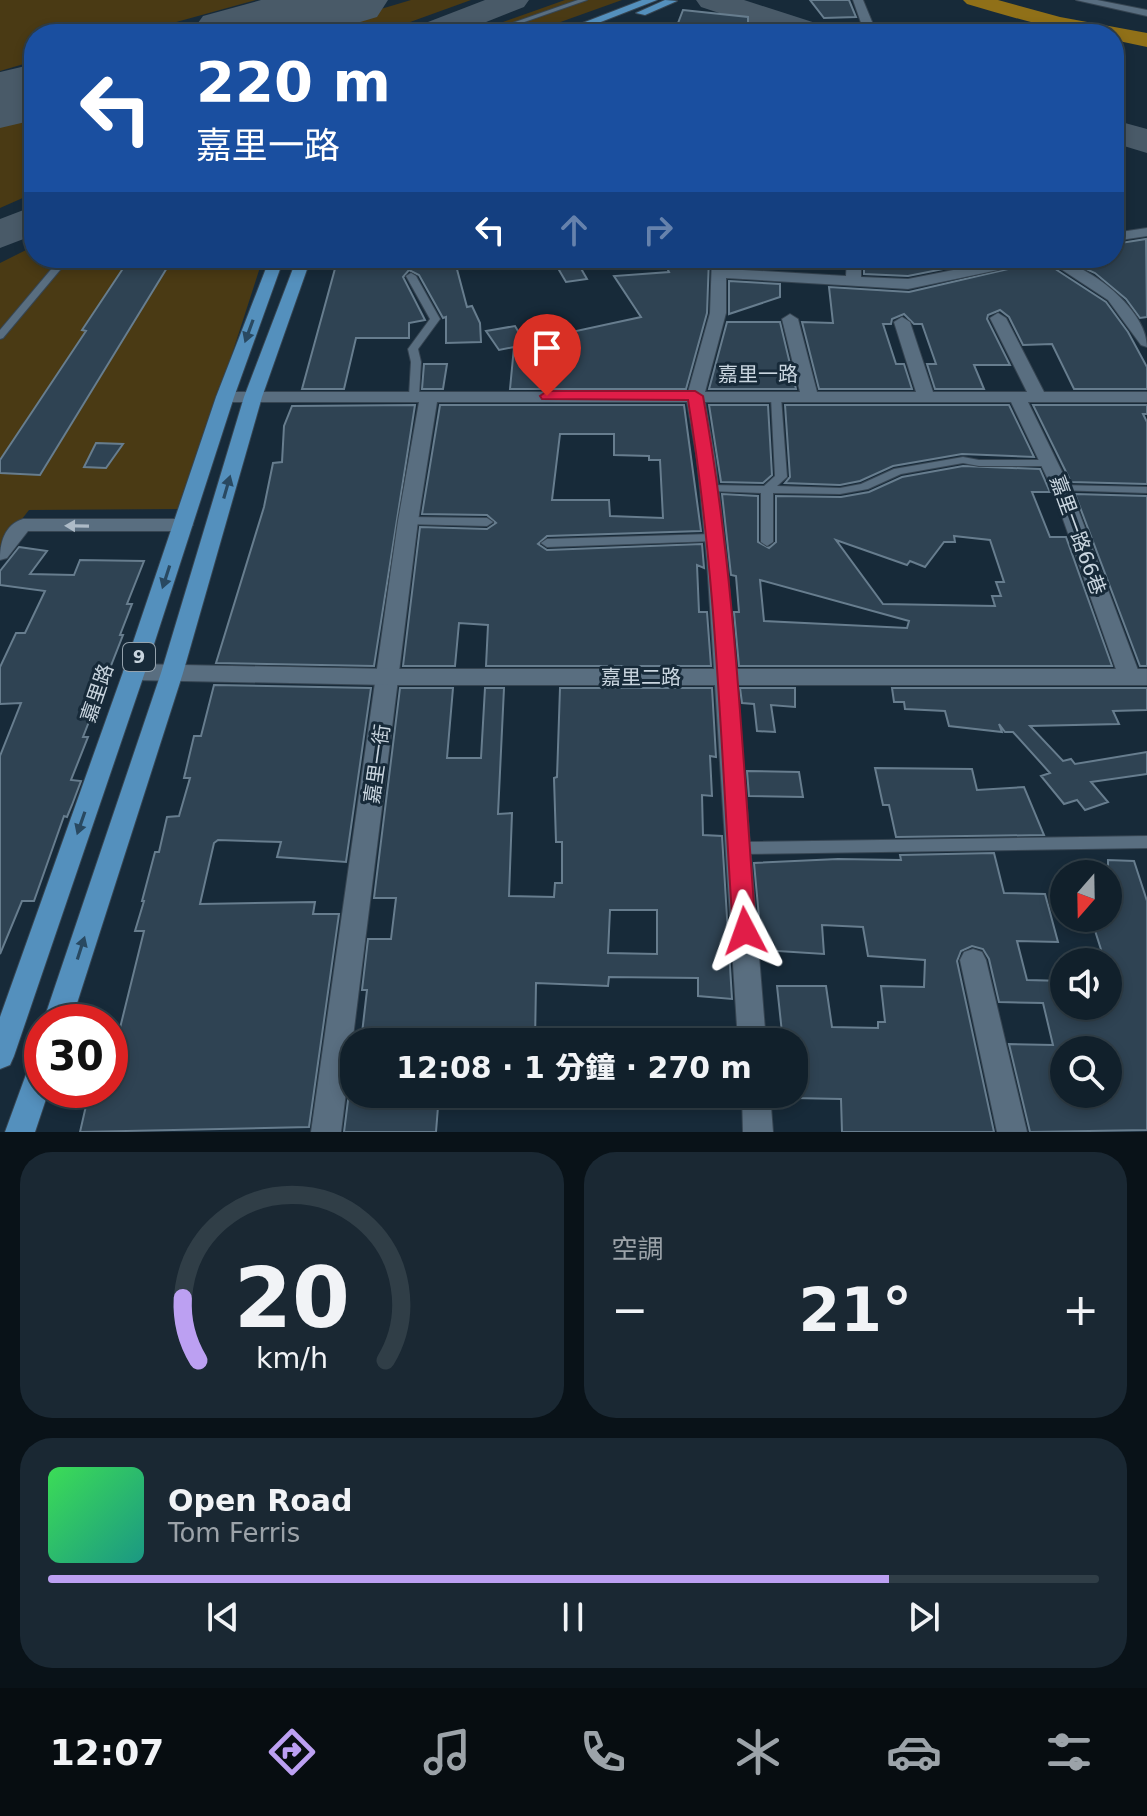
<!DOCTYPE html>
<html lang="zh-TW">
<meta charset="utf-8">
<style>
body{margin:0;font-family:"DejaVu Sans","Noto Sans TC",sans-serif;background:#1a2833;color:#f1f3f6;height:100vh;display:flex;flex-direction:column;font-size:30px;white-space:nowrap}
*{box-sizing:border-box;margin:0}
p{font-size:26px;color:#9ca3a9}
.icon{flex:none;width:44px;height:44px;fill:none;stroke:currentColor;stroke-width:2;stroke-linecap:round;stroke-linejoin:round}
.map{position:relative;height:1132px;overflow:hidden}
.sheet{display:flex;flex-direction:column;gap:20px;padding:20px;background:#091218;flex:1}
.sheet>*{flex:none}
.guide{position:absolute;left:24px;top:24px;width:1100px;height:244px;border-radius:32px;box-shadow:0 4px 12px #0003,0 0 0 2px #303e47;background:#1a4fa0;color:#fff;overflow:hidden}
.needle{width:52px;rotate:200deg}
.controls{position:absolute;left:1050px;top:860px;display:grid;gap:16px}
.controls a{display:grid;place-items:center;width:72px;height:72px;border-radius:50%;background:#11202b;box-shadow:0 4px 12px #0003,0 0 0 2px #303e47;font-size:40px}
.speed{position:absolute;left:24px;top:1004px;display:flex;gap:16px;font-size:40px;font-weight:700;text-align:center}
.speed>*{display:grid;place-content:center;width:104px;height:104px;border-radius:50%;background:#11202b;box-shadow:0 4px 12px #0003,0 0 0 2px #303e47;line-height:1}
.speed .limit{border:12px solid #d22;background:#fff;color:#111}
.pin{position:absolute;display:grid;place-items:center;width:68px;height:68px;color:#fff;margin:-82px -34px;border-radius:50% 50% 50% 0;rotate:-45deg;box-shadow:0 0 8px #0007}
.pin .icon{rotate:45deg}
.me{position:absolute;width:88px;margin:-44px;rotate:356deg;stroke-linejoin:round;filter:drop-shadow(0 0 6px #0008)}
.turn{display:flex;align-items:center;gap:28px;height:168px;padding:0 40px;font-size:36px}
.turn .icon{width:104px;height:104px;stroke-width:2.5}
.turn b{display:block;font-size:56px;line-height:68px}
.lanes{display:flex;align-items:center;height:76px;padding:0 40px;background:#0003;justify-content:center;gap:40px;direction:ltr}
.lanes .off{opacity:.35}
.big{font-size:60px;font-weight:800;line-height:1.1}
.sheet .card{flex:1;display:flex;flex-direction:column;justify-content:center;gap:12px;min-width:0;padding:0 28px;border-radius:32px;background:#1a2833}
.sheet .dial{align-items:center;gap:0}
.dial svg{height:208px;overflow:visible;fill:none;stroke:#303e47;stroke-width:7;stroke-linecap:round;text-anchor:middle}
.dial text{fill:#f1f3f6;stroke:none}
.song{display:flex;align-items:center;gap:24px}
.cover{width:96px;height:96px;border-radius:12px;background:linear-gradient(135deg,hsl(130 70% 55%),hsl(170 70% 35%))}
.played{height:8px;border-radius:4px;background:linear-gradient(90deg,#bca0f2 80%,#303e47 80%)}
.keys{display:flex;justify-content:space-around;direction:ltr}
.heat{display:flex;justify-content:space-between;align-items:center;font-size:44px;direction:ltr}
.sheet .tiles{flex:1;display:grid;gap:20px;grid-template-columns:1fr 1fr}
.card:last-child{grid-column:span 2}
.trip{position:absolute;left:340px;top:1028px;width:468px;height:80px;border-radius:32px;background:#11202b;box-shadow:0 4px 12px #0003,0 0 0 2px #303e47;font-weight:800;line-height:80px;text-align:center}
.tabs{display:flex;height:128px;justify-content:space-around;align-items:center;background:#070d11;color:#9ca3a9}
.tabs .icon{width:56px;height:56px}
.tabs .on{color:#bca0f2}
.tabs b{font-size:36px;color:#f1f3f6}
.map>svg:first-child{display:block}
.green{fill:#4a3a14}
.lines{fill:none;stroke-linecap:round;stroke-linejoin:round}
.river{fill:#907018;fill-rule:evenodd}
.taxiway{fill:#495a68;fill-rule:evenodd}
.runway{fill:#495a68;fill-rule:evenodd}
.building{fill:#2f4353;stroke:#677d8e;stroke-width:2;fill-rule:evenodd}
.service-casing{stroke:#364552;stroke-width:2}
.minor-casing{stroke:#364552;stroke-width:2}
.tertiary-casing{stroke:#364552;stroke-width:2}
.primary-casing{stroke:#364552;stroke-width:2}
.service{fill:#596e80;fill-rule:evenodd}
.minor{fill:#596e80;fill-rule:evenodd}
.tertiary{fill:#596e80;fill-rule:evenodd}
.primary{fill:#5490bd;fill-rule:evenodd}
.oneway{fill:#294961}
.oneway2{fill:#adbbc7}
.route{fill:#e11d48;stroke:#92132f;stroke-width:2}
.labels{text-anchor:middle;stroke-width:6;stroke-linejoin:round;paint-order:stroke}
.shield{fill:#172a39;stroke:#94a2ad;stroke-width:2}
.shield-label{font-size:18px;font-weight:bold;fill:#c9d5df}
.street-label{font-size:20px;fill:#c9d5df;stroke:#172a39}
</style>
<div class="map">
<svg width="1147" height="1132" viewBox="0 0 1147 1132">
<rect width="100%" height="100%" fill="#172a39"/>
<!-- green -->
<path class="green" d="M0,0H256L133,34H34V61L0,71Z
M411,0H471L377,34H297Z
M565,0H622L527,34H469Z
M34,112V193L0,208V123Z
M34,246V258H263L182,509L29,510L0,547V263Z"/>
<g class="lines">
<!-- river -->
<path class="river" d="M963,0H998L1060,17L1147,33V47L1114,40V34C1063,34 1016,18 967,4Z"/>
<!-- taxiway -->
<path class="taxiway" d="M485,0H529L524,7L456,34H410L415,27Z
M696,0H744L828,27L833,34H783L701,7Z
M1114,120L1147,129V153L1114,143Z
M34,206V235L0,248V219Z"/>
<!-- runway -->
<path class="runway" d="M261,0H388L377,17L320,34H190L203,16Z
M34,64V120L0,128V72Z"/>
</g>
<!-- building -->
<path class="building" d="M810,0H849L856,17L824,18Z
M683,10L748,17V32L675,31Z
M1146,239L1147,317L1140,318L1126,299L1095,273L1062,258H1114V244Z
M434,258H454L467,307L472,306L480,323L481,342L446,343V317L443,318L419,275L409,270L403,277L425,320L409,323V338H356L344,389H302L336,265Z
M552,258H575L587,279L566,282Z
M662,258H709L707,313L686,389H510L514,347L499,350L486,331L515,326L521,336L551,328L558,335L641,317L614,276L669,272Z
M729,258H780V269L729,266Z
M864,258H999L908,276L864,274Z
M128,261L170,263L40,475L0,473V460L86,331L82,330Z
M1043,261L1106,302L1128,332L1147,367V389H1074L1052,344L1023,345L1009,317L1000,310L988,315L987,319L1010,365H974L984,389H935L927,364H936L922,324H914L904,314L892,319L891,324H883L896,364H904L912,389H819L802,322L833,323L829,287L909,292Z
M729,281L780,284V297L729,314Z
M727,322H780L796,389H709Z
M424,364H447L443,389H422Z
M415,405L374,666L216,663L264,507L273,463L282,462L284,426L292,406Z
M440,405H684L701,531L547,536L538,544L547,550L702,544L704,568L697,565L699,612H707L711,666H486L488,625L459,623L455,666H403L420,527L487,529L496,523L487,515L422,514ZM560,434H614V455L649,456V460H660L663,518L610,516L609,500H552Z
M709,405H768L772,475L763,483L721,482Z
M785,405H1009L1034,457L962,454L893,466L860,481L840,485L785,483L790,477Z
M1033,405H1147V414H1143L1147,422V484L1071,482Z
M96,443L123,444L106,468L84,467Z
M963,466L1040,469L1050,492H1032L1050,537H1066L1112,666H739L734,612H739L736,576L731,575L722,494L758,496V542L769,548L776,542V496L841,497L869,492L902,477ZM954,536L990,540L1004,582H996L1001,596H992L995,606L883,604L836,540L907,565L910,561L925,567L944,542H955ZM760,580L909,621L907,628L764,621Z
M1075,494L1147,496V666H1140Z
M19,547L47,551L30,574L74,575L80,560L144,561L127,604H132L120,635H123L83,737H88L71,780L81,781L72,805L67,817L64,816L34,901H22L0,954V756L21,703L0,704V667L16,633H25L45,591L0,585V571Z
M214,685L371,688L346,862L277,857L281,842L218,840L214,843L200,904L315,902L313,914H339L309,1127L80,1132L88,1097L110,1096V1043H114L120,1028L144,931H135L144,901H142L155,852H159L167,817L179,816L190,778H184L194,736H201Z
M400,688H453L447,758H481L485,688H504L498,814L512,813L509,896L554,897L555,883H562V842H556L554,778L557,777L560,688H712L716,757L710,756L712,796L702,795L703,835L722,836L732,999L698,996V978L609,977L608,986L536,983L535,1042H361L367,990H362L368,939H391L396,898H374ZM610,910H657V954L608,953Z
M740,688H795V707L771,705L775,732L757,731L754,704L742,703Z
M892,688H1147V710L1113,711L1119,724L1030,726L1063,761L1071,759L1075,764L1147,752V774L1091,782L1108,802L1085,810L1077,800L1064,804L1041,776L1050,773L1013,732H1005L999,724L1002,732L949,726L945,711L905,709L904,702H894Z
M875,768L972,769L977,790L1024,787L1044,835L896,837L889,805H883Z
M747,771L799,772L803,797L749,796Z
M994,853L1004,893L1045,894L1058,942L1017,941L1027,980L1064,981V1006H1108V962H1105L1091,918H1108V860L1134,861L1147,901V1130L1030,1132L1009,1044L1053,1045L1043,1003L999,1002L989,959L983,949L972,946L961,951L957,961L994,1132H842L841,1099L794,1098V1042H783L777,986H826L832,1027L878,1028V1022H885L881,986L924,987L925,960L868,956L863,927L822,925L824,954L762,950L754,863L838,859L901,860L900,855ZM1064,1050H1108V1094H1064Z
M354,1053V1094H439L436,1132H344Z"/>
<g class="lines">
<!-- service casing -->
<g class="service-casing">
<path id="service" d="M578,0H587L490,34H481Z
M65,258H75L60,270L3,338L0,339V330L54,266Z
M411,273L416,276L440,319L418,349L421,362L419,396L414,399L409,396L411,362L408,349L430,319L406,276Z
M776,394L781,397L787,477L777,486L840,488L861,484L894,469L963,457L979,460H1051L1056,463L1051,466H979L963,463L901,474L868,489L840,494L773,493V542L767,546L761,542V493L709,491L703,488L709,485L764,486L775,476L771,397Z
M1061,485L1147,487V493L1057,490L1055,488Z
M408,517L487,518L493,522L487,526L404,524L402,521L404,518Z
M712,534L716,535L718,538L716,541L547,547L541,543L547,539Z
M1147,836V848L739,854L734,852L732,848L734,844L739,842Z"/>
</g>
<!-- minor casing -->
<g class="minor-casing">
<path id="minor" d="M853,0H863L877,34H865Z
M1076,0H1097L1147,10V16Z
M1147,228V236L1114,241V233Z
M712,258H726V269L846,276L847,258H861V277L908,279L1014,258H1043L1036,262L908,289L726,278V313L705,392H800L782,319L790,314L798,319L817,392H916L894,322L902,317L910,322L933,392H1027L990,318L998,313L1006,318L1044,392H1147V402H1028L1070,488L1141,678L1138,683H1122L1119,678L1052,488L1011,402H705L715,459L727,561L766,1042H738L707,561L697,459L687,402H437L418,521L341,1132H311L398,521L419,402H225L216,397L225,392H688L710,313Z
M1044,258C1081,258 1147,307 1147,347L1141,345L1108,300Z
M23,519H183L193,525L183,531H28L7,558L0,560C0,543 4,525 23,519Z
M973,949L982,952L986,960L1027,1132H997L960,960L964,952Z
M742,1094H770L773,1132H743Z"/>
</g>
<!-- tertiary casing -->
<g class="tertiary-casing">
<path id="tertiary" d="M134,664L389,669H1147V685H389L134,680L126,677L123,672L126,667Z"/>
</g>
<!-- primary casing -->
<g class="primary-casing">
<path id="primary" d="M642,0H657L570,34H554Z
M665,0L677,1L645,15L636,13Z
M270,258H284L234,397L145,672L14,1056L10,1065L0,1069V1017L123,672L216,397Z
M297,258H311L262,397L183,673L71,1022H43L161,673L244,397Z
M42,1054V1090H49L35,1132H5L32,1058Z"/>
</g>
<!-- service -->
<use href="#service" class="service"/>
<!-- minor -->
<use href="#minor" class="minor"/>
<!-- tertiary -->
<use href="#tertiary" class="tertiary"/>
<!-- primary -->
<use href="#primary" class="primary"/>
</g>
<!-- one-way arrows -->
<defs><path id="oneway-solid" d="M-6-.8H1V-3.2L6.5 0L1 3.2V.8H-6Z" transform="scale(2)"/></defs>
<g class="oneway">
<use href="#oneway-solid" transform="translate(249 331) rotate(110)"/>
<use href="#oneway-solid" transform="translate(227 487) rotate(-74)"/>
<use href="#oneway-solid" transform="translate(166 577) rotate(108)"/>
<use href="#oneway-solid" transform="translate(81 823) rotate(109)"/>
<use href="#oneway-solid" transform="translate(81 948) rotate(-72)"/>
</g>
<use class="oneway2" href="#oneway-solid" transform="translate(77 526) rotate(-179)"/>
<!-- route -->
<path class="route" d="M547,391H695L703,396C735,572 742,753 756,931L753,938L745,941L736,938L733,931C721,755 717,575 688,400L542,399L540,396Z"/>
<g class="labels">
<!-- shield labels -->
<rect class="shield" x="123" y="643" width="32" height="28" rx="6"/>
<g class="shield-label">
<text x="139" y="663">9</text>
</g>
<!-- street labels -->
<g class="street-label">
<text x="758" y="381">嘉里一路</text>
<text transform="translate(1078 535) rotate(70)" y="7">嘉里一路66巷</text>
<text x="641" y="684">嘉里二路</text>
<text transform="translate(97 693) rotate(-71)" y="7">嘉里路</text>
<text transform="translate(377 764) rotate(-82)" y="7">嘉里一街</text>
</g>
</g>
</svg>
<div class="controls">
<a><svg class="needle" viewBox="-14 -14 28 28"><path d="M0-13l5 13h-10z" fill="#e53935"/><path d="M0 13l5-13h-10z" fill="#9ca3a9"/></svg></a>
<a><svg class="icon" aria-label="sound" viewBox="0 0 24 24"><path d="M4 9h4l5-4v14l-5-4H4zM17 9q2 3 0 6"/></svg></a>
<a><svg class="icon" aria-label="search" viewBox="0 0 24 24"><circle cx="10" cy="10" r="6"/><path d="M15 15l6 6"/></svg></a>
</div>
<div class="speed"><div class="limit">30</div></div>
<div class="pin" style="left:547px;top:396px;background:#d93025"><svg class="icon" aria-label="arrive" viewBox="0 0 24 24"><path d="M6 21V4h12l-3 4 3 4H6"/></svg></div>
<svg class="me" style="left:745px;top:931px" viewBox="-20 -20 40 40"><path d="M0-17L14 15 0 8-14 15z" fill="#e11d48" stroke="#fff" stroke-width="4"/></svg>
<div class="trip">12:08 · 1 分鐘 · 270 m</div>
<div class="guide">
<div class="turn"><svg class="icon" aria-label="left" viewBox="0 0 24 24"><path d="M17 20v-9H6M10 6l-5 5 5 5"/></svg><div><b>220 m</b>嘉里一路</div></div>
<div class="lanes"><svg class="icon" aria-label="left" viewBox="0 0 24 24"><path d="M17 20v-9H6M10 6l-5 5 5 5"/></svg><svg class="icon off" aria-label="ahead" viewBox="0 0 24 24"><path d="M12 20V5M6 11l6-6 6 6"/></svg><svg class="icon off" aria-label="right" viewBox="0 0 24 24"><path d="M7 20v-9h11M14 6l5 5-5 5"/></svg></div>
</div>
</div>
<section class="sheet">
<div class="tiles">
<div class="card dial"><svg viewBox="0 0 100 80">
<path d="M14 69A42 42 0 1 1 86 69"/>
<path d="M14 69A42 42 0 0 1 8 45" stroke="#bca0f2"/>
<text x="50" y="56" font-size="32" font-weight="700">20</text>
<text x="50" y="72" font-size="11">km/h</text>
</svg></div>
<div class="card"><p>空調</p>
<div class="heat"><a>−</a><b class="big">21°</b><a>+</a></div>
</div>
<div class="card">
<div class="song"><i class="cover"></i><div><b>Open Road</b><p>Tom Ferris</p></div></div>
<div class="played"></div>
<div class="keys"><svg class="icon" aria-label="previous" viewBox="0 0 24 24"><path d="M18 5L8 12l10 7zM5 5v14"/></svg><svg class="icon" aria-label="pause" viewBox="0 0 24 24"><path d="M8 5v14M16 5v14"/></svg><svg class="icon" aria-label="next" viewBox="0 0 24 24"><path d="M6 5l10 7-10 7zM19 5v14"/></svg></div>
</div>
</div>
</section>
<nav class="tabs">
<b>12:07</b>
<svg class="icon on" aria-label="directions" viewBox="0 0 24 24"><path d="M12 3l9 9-9 9-9-9zM9 14v-3h6M13 9l2 2-2 2"/></svg>
<svg class="icon" aria-label="music" viewBox="0 0 24 24"><path d="M9 18V5l10-2v13"/><circle cx="6" cy="18" r="3"/><circle cx="16" cy="16" r="3"/></svg>
<svg class="icon" aria-label="phone" viewBox="0 0 24 24"><path d="M5 4h4l2 5-3 2q2 4 5 5l2-3 5 2v4C11 20 4 13 5 4z"/></svg>
<svg class="icon" aria-label="climate" viewBox="0 0 24 24"><path d="M12 3v18M4 7l16 10M4 17L20 7"/></svg>
<svg class="icon" aria-label="car" viewBox="0 0 24 24"><path d="M5 17H2v-5l4-1 3-4h7l3 4 3 1v5h-3M9 17h6M6 11h13"/><circle cx="7" cy="17" r="2"/><circle cx="17" cy="17" r="2"/></svg>
<svg class="icon" aria-label="filters" viewBox="0 0 24 24"><path d="M4 7h16M4 17h16"/><circle cx="9" cy="7" r="2"/><circle cx="15" cy="17" r="2"/></svg>
</nav>
